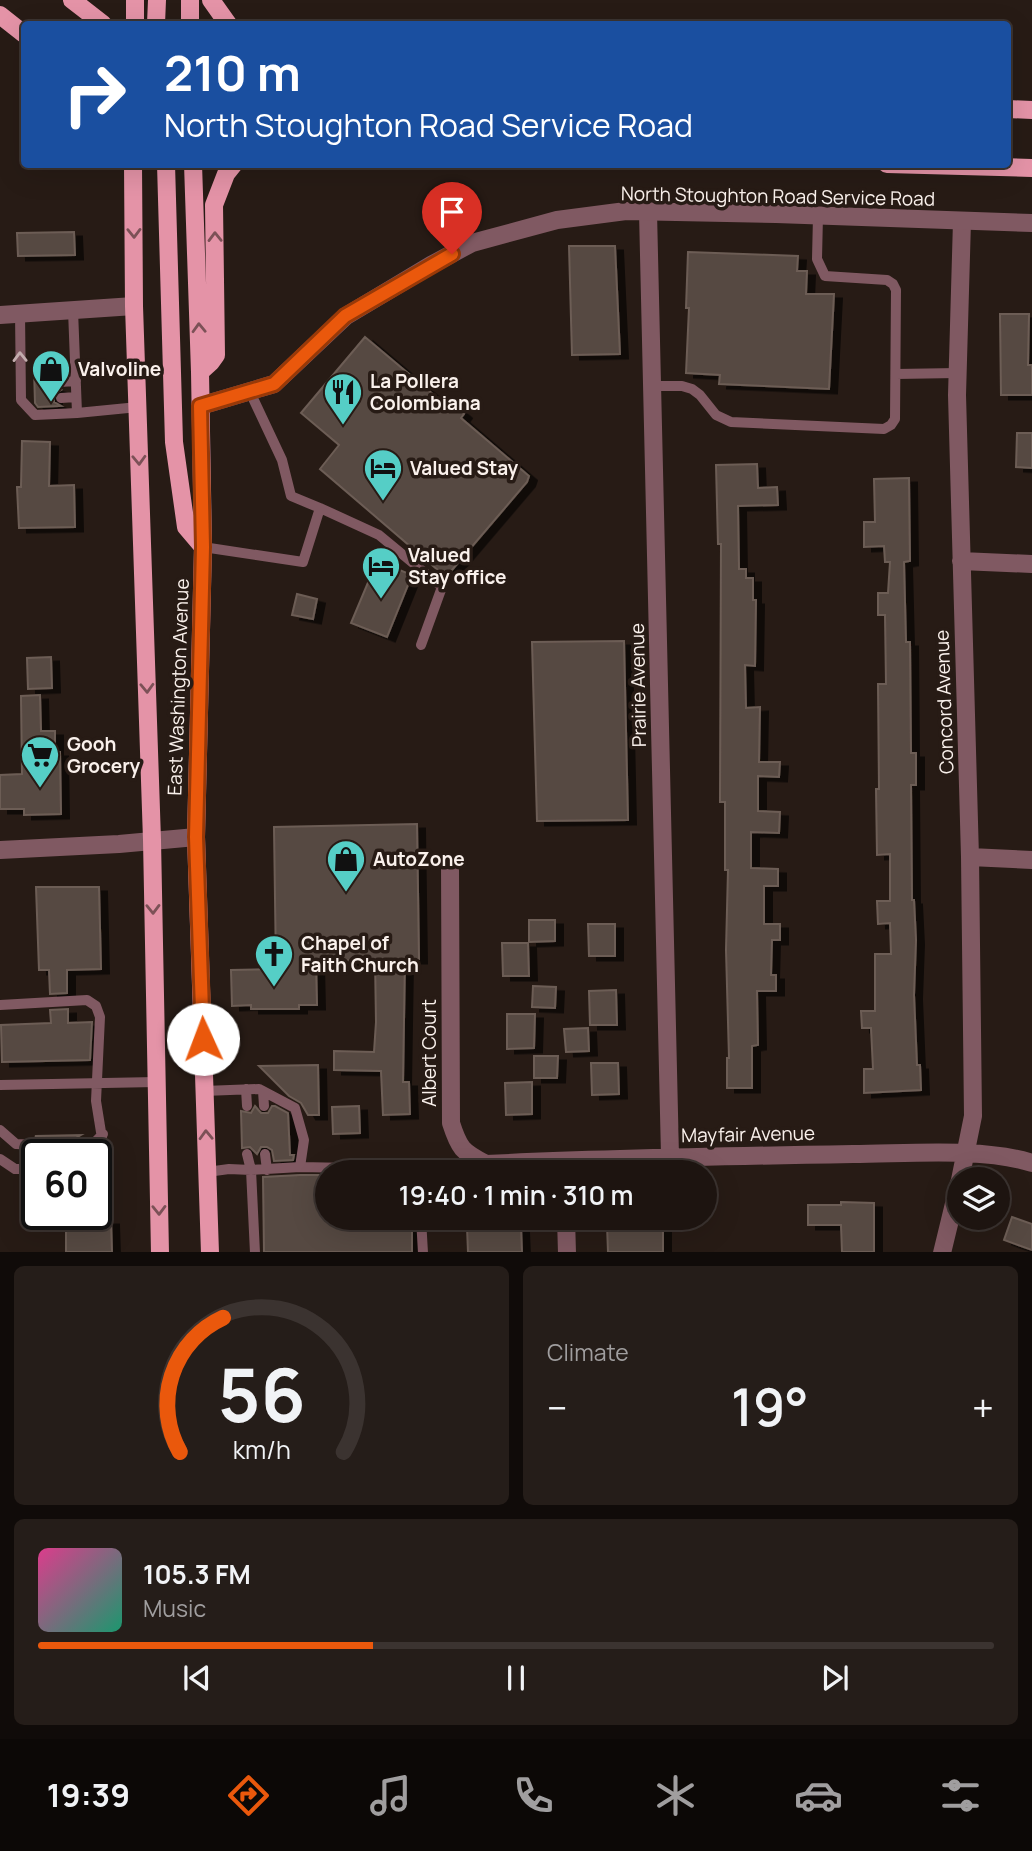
<!DOCTYPE html>
<meta charset="utf-8">
<style>
body{margin:0;font-family:Manrope,sans-serif;background:#251d19;color:#f1f3f6;height:100vh;display:flex;flex-direction:column;font-size:26px;white-space:nowrap}
*{box-sizing:border-box;margin:0}
p{font-size:23px;color:#a09e9f}
.icon{flex:none;width:38px;height:38px;fill:none;stroke:currentColor;stroke-width:2;stroke-linecap:round;stroke-linejoin:round}
.map{position:relative;height:1252px;overflow:hidden}
.panel{display:flex;flex-direction:column;gap:14px;padding:14px;background:#100b09;flex:1}
.panel>*{flex:none}
.guide{position:absolute;left:21px;top:21px;width:990px;height:147px;border-radius:7px;box-shadow:0 7px 28px #0002,0 0 0 2px #3b3330;background:#1a4fa0;color:#fff;overflow:hidden}
.buttons{position:absolute;left:947px;top:1167px;display:grid;gap:14px}
.buttons a{display:grid;place-items:center;width:63px;height:63px;border-radius:50%;background:#1d1410;box-shadow:0 7px 28px #0002,0 0 0 2px #3b3330;font-size:35px}
.speed{position:absolute;left:21px;top:1139px;display:flex;gap:14px;font-size:35px;font-weight:700;text-align:center}
.speed>*{display:grid;place-content:center;width:91px;height:91px;border-radius:50%;background:#1d1410;box-shadow:0 7px 28px #0002,0 0 0 2px #3b3330;line-height:1}
.speed .limit{border:4px solid #111;border-radius:10px;background:#fff;color:#111}
.pin{position:absolute;display:grid;place-items:center;width:60px;height:60px;color:#fff;margin:-72px -30px;border-radius:50% 50% 50% 0;rotate:-45deg;box-shadow:0 0 7px #0007}
.pin .icon{rotate:45deg}
.me{position:absolute;width:77px;margin:-38px;rotate:358deg;stroke-linejoin:round;filter:drop-shadow(0 0 5px #0008)}
.turn{display:flex;align-items:center;gap:24px;height:147px;padding:0 28px;font-size:32px}
.turn .icon{width:91px;height:91px;stroke-width:2.5}
.turn b{display:block;font-size:49px;line-height:60px}
.big{font-size:52px;font-weight:600;line-height:1.1}
.panel .tile{flex:1;display:flex;flex-direction:column;justify-content:center;gap:10px;min-width:0;padding:0 24px;border-radius:10px;background:#251d19}
.panel .dial{align-items:center;gap:0}
.dial svg{height:182px;overflow:visible;fill:none;stroke:#3b3330;stroke-width:7;stroke-linecap:round;text-anchor:middle}
.dial text{fill:#f1f3f6;stroke:none}
.song{display:flex;align-items:center;gap:21px}
.cover{width:84px;height:84px;border-radius:10px;background:linear-gradient(135deg,hsl(330 70% 55%),hsl(160 70% 35%))}
.played{height:7px;border-radius:4px;background:linear-gradient(90deg,#ea580c 35%,#3b3330 35%)}
.keys{display:flex;justify-content:space-around;direction:ltr}
.heat{display:flex;justify-content:space-between;align-items:center;font-size:38px;direction:ltr}
.panel .tiles{flex:1;display:grid;gap:14px;grid-template-columns:1fr 1fr}
.tile:last-child{grid-column:span 2}
.trip{position:absolute;left:315px;top:1160px;width:402px;height:70px;border-radius:35px;background:#1d1410;box-shadow:0 7px 28px #0002,0 0 0 2px #3b3330;font-weight:600;line-height:70px;text-align:center}
.tab-bar{display:flex;height:112px;justify-content:space-around;align-items:center;background:#0c0806;color:#a09e9f}
.tab-bar .icon{width:49px;height:49px}
.tab-bar .selected{color:#ea580c}
.tab-bar b{font-size:32px;color:#f1f3f6}
.map>svg:first-child{display:block}
.building{fill:#574942;stroke:#6c5d55;stroke-width:2;filter:url(#shadow)}
.lines{fill:none;stroke-linecap:round;stroke-linejoin:round}
.service{stroke:#805962;stroke-width:10}
.minor{stroke:#805962;stroke-width:18}
.tertiary{stroke:#805962;stroke-width:18}
.primary{stroke:#e493a7;stroke-width:18}
.oneway{stroke:#7c5157}
.oneway2{stroke:#c3adae}
.route-casing{stroke:#983908;stroke-width:18}
.route{stroke:#ea580c;stroke-width:12}
.labels{text-anchor:middle;stroke-width:7;stroke-linejoin:round;paint-order:stroke}
.street-label{font-size:19px;fill:#faf1ec;stroke:#271b15}
.poi-label{font-size:19px;font-weight:bold;fill:#faf1ec;stroke:#271b15;text-anchor:start}
</style>
<div class="map">
<svg width="1032" height="1253" viewBox="0 0 1032 1253">
<defs>
<filter id="shadow"><feDropShadow dx="8" dy="4.5" stdDeviation="0" flood-color="#0009"/></filter>
</defs>
<rect width="100%" height="100%" fill="#271b15"/>
<!-- building -->
<path class="building" d="M74,232L75,255L18,256L17,233Z
M569,246H615L620,354L572,355Z
M688,252L798,256L797,271H807L806,294H834L829,389L719,384L720,375L686,373L689,308H686Z
M1000,314H1029L1028,365H1032V395H1001Z
M365,337L447,406L450,402L464,414L461,418L529,476L527,482L446,577L320,469L339,445L301,413Z
M60,369V374L55,376L52,382L54,387L61,390L54,394V402L61,406L38,407L35,403L34,370Z
M1017,433H1032V468L1016,467Z
M22,441L50,442L49,486L74,485L75,527L19,528L17,487H21Z
M757,464L758,488L777,487L778,505L738,506L739,569H746V578H753V600H756L755,666L745,665L746,708L760,707L759,762H780L779,777L758,776V811L780,812L779,833L751,832V868L778,869V886H764V924H780V940H772L771,975H776V991H757L758,1045L752,1046V1088H727V1058H729L726,950L728,870H725V802H720L721,544H718L716,465Z
M909,478L910,561L904,562L906,642H910L911,753H916V785H911L912,900H914L916,940L914,995L917,1065H920L921,1090L864,1093V1069H873L871,1028H862L861,1011H875V954H891L890,923L878,924L877,901H890V854L877,855L876,789H879L878,684H886L885,615H878V593H888L890,562H885L884,546L864,547V522H875L874,479Z
M377,561L412,575L387,637L351,623Z
M297,594L317,599L313,619L292,615Z
M624,641L628,820L537,821L532,642Z
M51,657L52,688L28,689L27,658Z
M40,695L41,731H55V752H60L61,814L24,815V809H0V775L22,774L21,696Z
M417,824L419,959H405L403,1082H409L410,1114L383,1115L381,1071L334,1070V1051L374,1052L376,1022L375,960L316,961L317,1005H299V1009H251V1005L232,1006L231,970L276,969L274,827Z
M36,887H99L101,969L67,970V993L50,994L49,970H39Z
M529,920H555V941L529,942Z
M588,924H615V956H589Z
M502,943H528L529,976H503Z
M533,986L556,987L555,1008L532,1007Z
M616,990L617,1025H590L589,991Z
M68,1009V1023L92,1022L90,1060L2,1062L1,1025L51,1023L50,1010Z
M507,1014H535L534,1048L507,1049Z
M588,1028L589,1051L566,1052L564,1029Z
M534,1056H558L557,1078H534Z
M591,1063H618L619,1094L592,1095Z
M318,1065L319,1115H308L301,1103L289,1096L259,1066Z
M532,1082V1114L506,1115L505,1083Z
M255,1106L261,1113H268L272,1106H275L288,1113L290,1155H294L293,1160L274,1161L272,1150L267,1147H261L257,1154L250,1147L242,1148L241,1111L251,1113Z
M359,1106L360,1133L333,1134L332,1107Z
M81,1135L76,1138L73,1144L75,1149L81,1152V1155H36L42,1150L44,1145L41,1139L35,1136Z
M300,1175H322V1182H327V1218H412V1252H264L263,1177Z
M841,1202L874,1203V1252H842L841,1225H808V1205H841Z
M1012,1217L1032,1224V1250L1004,1240Z
M111,1220L112,1252H66V1221Z
M663,1223V1252H608L607,1225Z
M467,1227H521L522,1252H468Z"/>
<g class="lines">
<!-- service -->
<path class="service" d="M73,310L77,413L138,407
M20,313L21,400L35,415L77,413
M896,374L957,373
M60,382L76,381
M652,386H682L692,389L700,395L716,415L731,422L884,429L891,425L895,419L896,290L893,284L887,280L825,276L817,259L818,216
M61,398L76,397
M320,508L379,535L442,587L421,645
M203,547L303,562L320,508L291,496L282,460L250,392
M0,1005L87,1000L96,1006L100,1017L96,1101L105,1157L96,1166
M0,1085L156,1082
M246,1089L247,1106
M204,1091L259,1089L295,1108L304,1140L300,1167L251,1170L247,1154
M263,1091L264,1106
M0,1130L16,1144L36,1145
M81,1144L94,1143L103,1134
M265,1154L267,1170
M0,1159L15,1169H36
M300,1167L402,1169L415,1172
M207,1172L229,1169L251,1170L255,1253
M421,1218L423,1253"/>
<!-- minor -->
<path class="minor" d="M648,212L670,1156
M0,315L134,306
M961,561L1032,564
M0,850L119,844L196,837
M970,857L1032,860
M450,863L451,1123C459,1148 462,1152 486,1164C608,1158 730,1156 853,1154C905,1154 983,1147 1032,1163
M960,1180L973,1116L970,857L957,395L962,221
M566,1218L567,1253
M942,1253L959,1183"/>
<!-- tertiary -->
<path class="tertiary" d="M200,406L274,384L346,316L431,265L472,243L557,220L626,211L776,214L1032,223"/>
<!-- primary -->
<path class="primary" d="M72,0L103,24
M135,0V24
M211,0L228,24
M0,15L24,34
M156,24L157,0
M190,24V0
M1008,109L1032,110
M133,164L134,306L152,840L160,1253
M166,164L174,442L186,527L203,547
M193,164L200,372L203,547L196,837L210,1253
M887,164L1032,168
M200,372L211,362L216,355L214,205L226,174L234,164"/>
</g>
<!-- one-way arrows -->
<defs><path id="oneway-chevron" d="M-2-3.5L2.5 0L-2 3.5" fill="none" stroke-width="1.6" stroke-linecap="round" stroke-linejoin="round" transform="scale(1.75)"/></defs>
<g class="oneway">
<use href="#oneway-chevron" transform="translate(134 233) rotate(89)"/>
<use href="#oneway-chevron" transform="translate(215 237) rotate(-91)"/>
<use href="#oneway-chevron" transform="translate(199 328) rotate(-92)"/>
<use href="#oneway-chevron" transform="translate(139 460) rotate(88)"/>
<use href="#oneway-chevron" transform="translate(147 688) rotate(88)"/>
<use href="#oneway-chevron" transform="translate(153 909) rotate(89)"/>
<use href="#oneway-chevron" transform="translate(206 1135) rotate(-92)"/>
<use href="#oneway-chevron" transform="translate(159 1210) rotate(89)"/>
</g>
<use class="oneway2" href="#oneway-chevron" transform="translate(20 357) rotate(-91)"/>
<g class="lines">
<!-- route casing -->
<g class="route-casing">
<path id="route" d="M203,1039L196,837L203,547L200,406L274,384L345,316L452,254"/>
</g>
<!-- route -->
<use href="#route" class="route"/>
</g>
<!-- icons -->
<defs>
<g id="shop-pin" transform="scale(2.0125)"><path d="M0 17L-7.5 6A9.5 9.5 0 1 1 7.5 6Z" fill="#55cec6" stroke="#271b15"/><path d="M-5-2.5h2.3a2.7 3.5 0 0 1 5.4 0H5L5.5 6h-11ZM-1.5-2.5h3a1.5 2.3 0 0 0-3 0Z" fill="#111"/></g>
<g id="restaurant-pin" transform="scale(2.0125)"><path d="M0 17L-7.5 6A9.5 9.5 0 1 1 7.5 6Z" fill="#55cec6" stroke="#271b15"/><path d="M-5-6h1v4h1v-4h1v4h1v-4h1v5L-1.5 .5V6h-2V.5L-5-1ZM5-6V6H3V1.5H1.5Q1.5-4 5-6Z" fill="#111"/></g>
<g id="hotel-pin" transform="scale(2.0125)"><path d="M0 17L-7.5 6A9.5 9.5 0 1 1 7.5 6Z" fill="#55cec6" stroke="#271b15"/><path d="M-6-4.5h1.5V1H6V5H4.5V3h-9V5H-6ZM-4 0a1.8 1.8 0 1 1 3.6 0ZM.5 0V-2.5h3Q6-2.5 6 0Z" fill="#111"/></g>
<g id="supermarket-pin" transform="scale(2.0125)"><path d="M0 17L-7.5 6A9.5 9.5 0 1 1 7.5 6Z" fill="#55cec6" stroke="#271b15"/><path d="M-6-5.5h2.5l.6 2H6L4.5 2H-2.5L-4.4-4H-6ZM-1.5 3.2a1.3 1.3 0 1 0 .1 0ZM3 3.2a1.3 1.3 0 1 0 .1 0Z" fill="#111"/></g>
<g id="church-pin" transform="scale(2.0125)"><path d="M0 17L-7.5 6A9.5 9.5 0 1 1 7.5 6Z" fill="#55cec6" stroke="#271b15"/><path d="M-1.2-6h2.4v3.5h3.3v2.4h-3.3V6h-2.4V-.1h-3.3v-2.4h3.3Z" fill="#111"/></g>
</defs>
<g fill-rule="evenodd">
<use href="#shop-pin" x="51" y="369"/>
<use href="#restaurant-pin" x="343" y="392"/>
<use href="#hotel-pin" x="383" y="468"/>
<use href="#hotel-pin" x="381" y="566"/>
<use href="#supermarket-pin" x="40" y="755"/>
<use href="#shop-pin" x="346" y="859"/>
<use href="#church-pin" x="274" y="954"/>
</g>
<g class="labels">
<!-- street labels -->
<g class="street-label">
<text transform="translate(778 196) rotate(1)" y="7">North Stoughton Road Service Road</text>
<text transform="translate(638 685) rotate(-91)" y="7">Prairie Avenue</text>
<text transform="translate(178 687) rotate(-88)" y="7">East Washington Avenue</text>
<text transform="translate(944 702) rotate(-92)" y="7">Concord Avenue</text>
<text transform="translate(429 1053) rotate(-90)" y="7">Albert Court</text>
<text transform="translate(748 1134) rotate(-1)" y="7">Mayfair Avenue</text>
</g>
<!-- poi labels -->
<g class="poi-label">
<text x="78" y="376">Valvoline</text>
<text x="370" y="388">La Pollera<tspan x="370" dy="22">Colombiana</tspan></text>
<text x="410" y="475">Valued Stay</text>
<text x="408" y="562">Valued<tspan x="408" dy="22">Stay office</tspan></text>
<text x="67" y="751">Gooh<tspan x="67" dy="22">Grocery</tspan></text>
<text x="373" y="866">AutoZone</text>
<text x="301" y="950">Chapel of<tspan x="301" dy="22">Faith Church</tspan></text>
</g>
</g>
</svg>
<div class="buttons">
<a><svg class="icon" aria-label="layers" viewBox="0 0 24 24"><path d="M12 4l9 5-9 5-9-5zM3 14l9 5 9-5"/></svg></a>
</div>
<div class="speed"><div class="limit">60</div></div>
<div class="pin" style="left:452px;top:254px;background:#d93025"><svg class="icon" aria-label="arrive" viewBox="0 0 24 24"><path d="M6 21V4h12l-3 4 3 4H6"/></svg></div>
<svg class="me" style="left:203px;top:1039px" viewBox="-20 -20 40 40"><circle r="19" fill="#fff"/><path d="M0-13L10 11 0 6-10 11z" fill="#ea580c"/></svg>
<div class="trip">19:40 · 1 min · 310 m</div>
<div class="guide">
<div class="turn"><svg class="icon" aria-label="right" viewBox="0 0 24 24"><path d="M7 20v-9h11M14 6l5 5-5 5"/></svg><div><b>210 m</b>North Stoughton Road Service Road</div></div>
</div>
</div>
<section class="panel">
<div class="tiles">
<div class="tile dial"><svg viewBox="0 0 100 80">
<path d="M14 69A42 42 0 1 1 86 69"/>
<path d="M14 69A42 42 0 0 1 33 10" stroke="#ea580c"/>
<text x="50" y="56" font-size="32" font-weight="700">56</text>
<text x="50" y="72" font-size="11">km/h</text>
</svg></div>
<div class="tile"><p>Climate</p>
<div class="heat"><a>−</a><b class="big">19°</b><a>+</a></div>
</div>
<div class="tile">
<div class="song"><i class="cover"></i><div><b>105.3 FM</b><p>Music</p></div></div>
<div class="played"></div>
<div class="keys"><svg class="icon" aria-label="previous" viewBox="0 0 24 24"><path d="M18 5L8 12l10 7zM5 5v14"/></svg><svg class="icon" aria-label="pause" viewBox="0 0 24 24"><path d="M8 5v14M16 5v14"/></svg><svg class="icon" aria-label="next" viewBox="0 0 24 24"><path d="M6 5l10 7-10 7zM19 5v14"/></svg></div>
</div>
</div>
</section>
<nav class="tab-bar">
<b>19:39</b>
<svg class="icon selected" aria-label="directions" viewBox="0 0 24 24"><path d="M12 3l9 9-9 9-9-9zM9 14v-3h6M13 9l2 2-2 2"/></svg>
<svg class="icon" aria-label="music" viewBox="0 0 24 24"><path d="M9 18V5l10-2v13"/><circle cx="6" cy="18" r="3"/><circle cx="16" cy="16" r="3"/></svg>
<svg class="icon" aria-label="phone" viewBox="0 0 24 24"><path d="M5 4h4l2 5-3 2q2 4 5 5l2-3 5 2v4C11 20 4 13 5 4z"/></svg>
<svg class="icon" aria-label="climate" viewBox="0 0 24 24"><path d="M12 3v18M4 7l16 10M4 17L20 7"/></svg>
<svg class="icon" aria-label="car" viewBox="0 0 24 24"><path d="M5 17H2v-5l4-1 3-4h7l3 4 3 1v5h-3M9 17h6M6 11h13"/><circle cx="7" cy="17" r="2"/><circle cx="17" cy="17" r="2"/></svg>
<svg class="icon" aria-label="filters" viewBox="0 0 24 24"><path d="M4 7h16M4 17h16"/><circle cx="9" cy="7" r="2"/><circle cx="15" cy="17" r="2"/></svg>
</nav>
